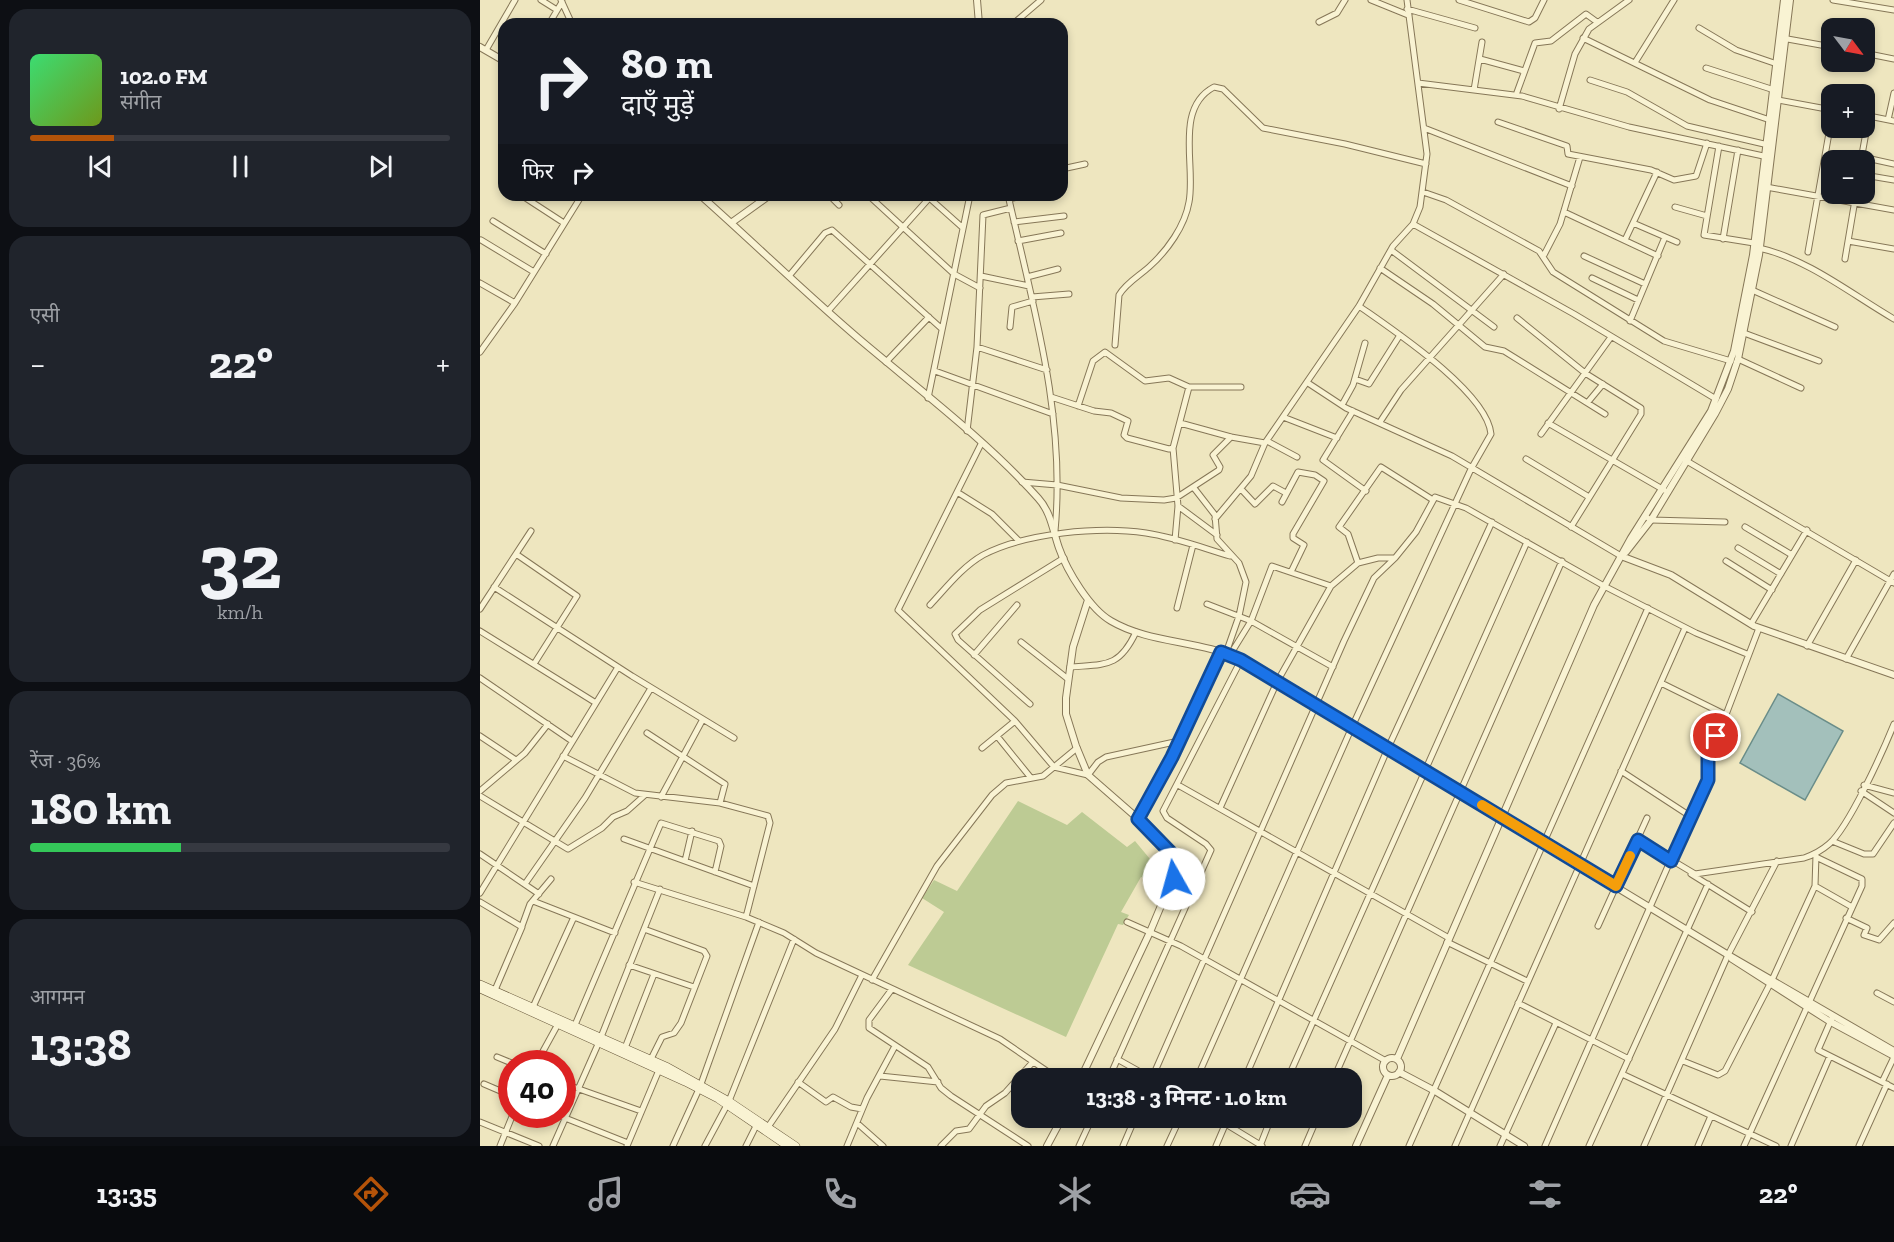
<!DOCTYPE html>
<html lang="hi">
<meta charset="utf-8">
<style>
body{margin:0;font-family:"Zilla Slab","Noto Sans Devanagari",serif;background:#20242c;color:#f1f3f6;height:100vh;display:flex;flex-direction:column;font-size:22px;white-space:nowrap}
*{box-sizing:border-box;margin:0}
p{font-size:20px;color:#9ea1a6}
.icon{flex:none;width:33px;height:33px;fill:none;stroke:currentColor;stroke-width:2;stroke-linecap:round;stroke-linejoin:round}
.map{position:relative;flex:1;overflow:hidden}
.sheet{display:flex;flex-direction:column;gap:9px;padding:9px;background:#0d0f14;width:480px}
.sheet>*{flex:none}
.guide{position:absolute;left:18px;top:18px;width:570px;height:183px;border-radius:18px;box-shadow:0 3px 9px #0003;background:#171b24;color:#f1f3f6;overflow:hidden}
.needle{width:39px;rotate:122deg}
.tools{position:absolute;left:1341px;top:18px;display:grid;gap:12px}
.tools a{display:grid;place-items:center;width:54px;height:54px;border-radius:12px;background:#171b24;box-shadow:0 3px 9px #0003;font-size:30px}
.speed{position:absolute;left:18px;top:1050px;display:flex;gap:12px;font-size:30px;font-weight:700;text-align:center}
.speed>*{display:grid;place-content:center;width:78px;height:78px;border-radius:50%;background:#171b24;box-shadow:0 3px 9px #0003;line-height:1}
.speed .limit{border:9px solid #d22;background:#fff;color:#111}
.pin{position:absolute;display:grid;place-items:center;width:51px;height:51px;color:#fff;margin:-26px;border:3px solid #fff;border-radius:50%;box-shadow:0 2px 6px #0007}
.me{position:absolute;width:66px;margin:-33px;rotate:353deg;stroke-linejoin:round;filter:drop-shadow(0 0 4px #0008)}
.turn{display:flex;align-items:center;gap:21px;height:126px;padding:0 24px;font-size:27px}
.turn .icon{width:78px;height:78px;stroke-width:2.5}
.turn b{display:block;font-size:42px;line-height:51px}
.then{display:flex;align-items:center;height:57px;padding:0 24px;background:#0003;gap:12px;font-size:22px}
.big{font-size:45px;font-weight:700;line-height:1.1}
.sheet .widget{flex:1;display:flex;flex-direction:column;justify-content:center;gap:9px;min-width:0;padding:0 21px;border-radius:18px;background:#20242c}
.sheet .dial{align-items:center;gap:0}
.dial b{font-size:78px;line-height:1}
.song{display:flex;align-items:center;gap:18px}
.cover{width:72px;height:72px;border-radius:9px;background:linear-gradient(135deg,hsl(140 70% 55%),hsl(80 70% 35%))}
.played{height:6px;border-radius:3px;background:linear-gradient(90deg,#b45309 20%,#363941 20%)}
.keys{display:flex;justify-content:space-around;direction:ltr}
.heat{display:flex;justify-content:space-between;align-items:center;font-size:33px;direction:ltr}
.charge{height:9px;border-radius:4px;background:linear-gradient(90deg,#34c759 36%,#363941 0)}
.trip{position:absolute;left:531px;top:1068px;width:351px;height:60px;border-radius:18px;background:#171b24;box-shadow:0 3px 9px #0003;font-weight:700;line-height:60px;text-align:center}
.dock{display:flex;height:96px;justify-content:space-around;align-items:center;background:#090b0e;color:#9ea1a6}
.dock .icon{width:42px;height:42px}
.dock .selected{color:#b45309}
.dock b{font-size:27px;color:#f1f3f6}
main{display:flex;flex:1;min-height:0}
.map>svg:first-child{display:block}
.green{fill:#bdcb94}
.water{fill:#a3c0bb;stroke:#6a8d89;stroke-width:1.5}
.lines{fill:none;stroke-linecap:round;stroke-linejoin:round}
.minor-casing{stroke:#867758;stroke-width:7}
.tertiary-casing{stroke:#867758;stroke-width:8}
.secondary-casing{stroke:#68583b;stroke-width:8}
.minor{stroke:#f9f3d3;stroke-width:5}
.tertiary{stroke:#f9f3d3;stroke-width:6}
.secondary{stroke:#f9f3d3;stroke-width:7}
.route-casing{stroke:#114b97;stroke-width:15}
.route{stroke:#1a73e8;stroke-width:10}
.slow{stroke:#f59e0b;stroke-width:10}
</style>
<main>
<section class="sheet">
<div class="widget">
<div class="song"><i class="cover"></i><div><b>102.0 FM</b><p>संगीत</p></div></div>
<div class="played"></div>
<div class="keys"><svg class="icon" aria-label="previous" viewBox="0 0 24 24"><path d="M18 5L8 12l10 7zM5 5v14"/></svg><svg class="icon" aria-label="pause" viewBox="0 0 24 24"><path d="M8 5v14M16 5v14"/></svg><svg class="icon" aria-label="next" viewBox="0 0 24 24"><path d="M6 5l10 7-10 7zM19 5v14"/></svg></div>
</div>
<div class="widget"><p>एसी</p>
<div class="heat"><a>−</a><b class="big">22°</b><a>+</a></div>
</div>
<div class="widget dial"><b>32</b><p>km/h</p></div>
<div class="widget"><p>रेंज · 36%</p><b class="big">180 km</b><div class="charge"></div></div>
<div class="widget"><p>आगमन</p><b class="big">13:38</b></div>
</section>
<div class="map">
<svg width="1414" height="1146" viewBox="0 0 1414 1146">
<rect width="100%" height="100%" fill="#eee6bf"/>
<!-- green -->
<path class="green" d="M538,801L587,825L602,812L647,847L655,841L675,865L666,879L661,877L641,912L649,915L643,925L638,924L586,1037L428,965L464,912L442,898L454,880L477,891Z"/>
<!-- water -->
<path class="water" d="M1298,694L1363,731L1325,800L1260,763Z"/>
<g class="lines">
<!-- minor casing -->
<g class="minor-casing">
<path id="minor" d="M61,0L77,10
M81,0L92,24
M891,0L928,15
M979,0L1049,22L1055,18L1064,0
M1353,0L1414,10
M927,9L995,28
M839,22L857,13L865,0
M69,24L82,2
M533,24L561,0
M1219,28L1256,50L1294,63
M1103,38L1230,100L1287,119
M1302,38L1352,47
M6,50L35,0
M1384,53L1414,59
M1000,59L1044,71
M1156,61L1194,0
M1226,68L1291,89
M1110,80L1147,92L1207,126L1284,144
M938,83L1042,96L1149,127L1288,157
M994,90L1002,42
M1036,95L1055,43L1071,41L1106,14L1117,22
M1298,100L1352,110
M1079,109L1095,54L1109,29L1149,0
M1384,115L1414,121
M1408,120L1414,93
M1018,122L1087,146L1088,154L1171,170L1194,180L1216,176L1227,143
M944,128L1092,186
M1239,146L1224,235L1274,243
M1382,157L1414,164
M1381,160L1389,116
M582,169L605,164
M1384,175L1414,180
M1286,187L1414,210
M943,192L966,200L1059,251L1073,272L1184,341L1251,361
M41,195L84,223
M349,195L359,205
M388,195L474,274L500,288
M446,195L483,228
M528,195C553,306 586,416 575,531
M529,199L547,195
M1195,207L1227,216
M1084,212L1178,256
M13,221L66,254
M534,222L584,216
M1153,223L1197,242
M933,224L1094,314L1236,399
M1243,239L1258,150
M1,240L54,272
M1145,240L1177,172
M538,241L581,233
M1368,241L1414,249
M1279,248C1328,259 1371,294 1414,319
M911,250L1014,327
M1328,252L1352,116
M1064,255L1080,224L1100,157
M1104,256L1165,284
M1365,259L1376,194
M900,268L953,304L1005,347L1024,351L1125,414
M309,276L345,233L352,230L462,329
M501,276L549,286
M547,277L578,269
M1112,278L1158,300
M0,283L35,303
M1272,290L1355,327
M552,297L589,294
M348,311L452,195
M1037,318L1105,373L1161,408V414L1091,527
M1150,321L1185,237
M530,327L532,307L553,301
M1264,333L1339,361
M635,345L639,295C646,283 659,276 669,267C687,251 705,226 709,202C716,166 694,108 734,87L743,89L783,128L865,144L946,164
M497,347L567,370
M0,352L35,303L102,195
M1258,359L1321,388
M406,362L449,317
M455,371L573,414
M875,379L889,384L920,335
M828,383L866,408L972,456L1141,556
M571,397L614,411L631,413L648,421L644,435L647,438L689,449L693,448L709,387
M448,398L490,195
M1108,402L1123,384
M862,405L873,385L885,343
M598,406L613,361L625,352L665,381L689,378L709,387H761
M873,411L843,460L886,491
M803,417L857,438
M900,422L921,390L1024,274
M700,423L751,437L785,443L879,306L913,246L933,224L940,207L947,154L927,0
M1068,423L1184,490
M487,431L497,347L503,215L531,208
M1061,434L1131,337
M787,441L817,457
M501,444L418,610L535,721L574,767L608,775L618,762L626,757L699,741
M693,448L698,506L695,540
M1046,459L1109,497
M1205,460L1414,583
M542,482L577,485L641,498L684,500L696,498L739,470L740,467L733,455L751,437
M714,488L735,515L737,539L759,563L766,582L759,616L746,653
M761,489L775,504L793,486L806,493
M477,492L512,514L539,541
M802,502L818,472L835,475L844,481L813,534V538L824,545L811,572
M698,506L737,535
M1165,516L1171,520L1245,522
M735,519L771,476L785,443
M1265,527L1312,555
M1258,548L1301,574
M36,554L97,596L54,664
M1246,561L1292,590
M878,563L868,534L859,527L901,467L953,500
M14,587L152,676L254,738
M727,604L771,621L853,667
M450,605C466,588 482,567 503,555C545,533 619,526 666,533C694,537 723,548 750,556
M697,608L713,545
M0,609L51,531
M1271,624L1327,530
M0,631L116,703
M541,642L588,679
M1327,646L1376,560
M494,655L537,605
M750,655L771,621L792,566L851,586
M1366,659L1414,574
M590,667C626,664 639,668 656,632
M0,678L92,741
M1181,683L1246,715
M550,704L478,640L475,634L500,610L584,558
M167,733L245,784L240,803
M0,736L36,760
M517,736L551,778
M502,748L535,721
M83,756L155,793L240,803L288,816L290,823L266,917L304,933L336,953L520,1039L577,1078
M1141,771L1210,816
M698,785L969,938
M1384,785L1414,793
M0,791L45,753L68,724
M1381,791L1414,813
M0,796L88,849L122,828L133,817L147,811L165,795
M181,797L223,719
M740,808L797,682L851,586L878,563L898,558H915L936,532L955,497L986,508L1124,586L1216,633L1267,654
M659,819L741,652
M144,839L274,886
M1158,840L1215,874L1324,858C1333,855 1341,851 1349,844C1369,827 1403,751 1414,724
M1352,841L1384,854H1393L1414,823
M0,854L59,894
M205,861L212,831
M1211,874L1272,912
M154,882L266,917
M45,884L105,798L171,688
M1335,886L1372,907
M0,893L138,667
M53,901L135,933
M0,902L42,927L15,990
M1366,918L1387,928L1384,935L1399,940L1414,923
M647,922L701,946L906,1061
M42,926L50,904L71,879
M1118,926L1167,818
M164,929L224,951L227,956L201,1023L194,1033L182,1037L171,1059
M967,942L1047,981
M149,965L214,987
M392,980L457,866L512,795L526,783L563,776L597,748
M412,989L389,1020V1028L448,1067L461,1088L471,1096L548,1146
M1397,993L1414,1002
M1038,1003L1149,1059
M53,1007L94,917
M1352,1018L1338,1050L1414,1088
M95,1025L181,823L239,841L241,846L235,872
M145,1048L174,974
M17,1057L34,1064
M637,1059L671,1078
M1203,1061L1238,1075L1245,1071L1292,980L1335,886L1336,855
M56,1064L78,1024
M1142,1074L1296,1146
M400,1076L458,1082
M629,1078L731,850L726,844L687,818L683,811L761,660
M672,1078L864,641L894,578L915,558
M717,1078L872,727L991,469L1011,434C1007,392 913,330 879,306
M765,1078L908,748L1012,522
M808,1078L1047,542
M854,1078L1082,561
M318,1082L346,1102L353,1097L371,1107L382,1109
M1402,1082L1414,1057
M82,1083L161,1111
M4,1084L32,1096
M221,1084L279,922
M249,1101L314,939
M75,1114L148,1143
M736,1118L782,1146
M0,1122L59,1146
M377,1123L403,1146
M288,1127L355,1029L382,975
M20,1146L33,1114
M73,1146L119,1042L180,889
M147,1146L179,1070
M193,1146L219,1089
M225,1146L247,1105
M266,1146L277,1124
M367,1146L387,1098L415,1046
M461,1146L476,1131L489,1129L506,1106L525,1093L552,1063
M599,1146L612,1118
M643,1146L655,1118
M687,1146L700,1118
M736,1146L748,1118
M780,1146L791,1118
M825,1146L837,1118
M929,1146L1168,608
M975,1146L1205,628
M1020,1146L1076,1023
M1065,1146L1210,816L1228,780V752L1242,725L1279,628
M1109,1146L1228,884
M1164,1146L1248,955L1297,861
M1218,1146L1231,1116
M1264,1146L1382,886V879L1336,857
M1311,1146L1350,1056
M1379,1146L1407,1084"/>
</g>
<!-- tertiary casing -->
<g class="tertiary-casing">
<path id="tertiary" d="M497,0L499,24
M0,47L24,61
M220,195C273,242 324,292 378,338C437,388 507,441 558,498C571,512 573,531 579,548C587,571 610,609 631,621C670,644 721,640 761,660L1250,956L1414,1051
M251,223L290,195
M1146,552L1171,520L1235,414L1248,389L1258,359L1279,255L1310,0
M1141,556L1191,575L1274,626L1414,675
M1252,959L1349,1021L1414,1056
M903 1067a9 9 0 1 1 18 0a9 9 0 1 1-18 0Z
M917,1059L1114,605L1151,538L1231,411L1254,351L1273,255L1304,0
M919,1072L955,1091L1044,1146
M601,1078L670,932L698,865L694,856L671,830L608,775L596,746L586,714V698L593,647L608,600
M567,1146L582,1118
M876,1146L908,1075"/>
</g>
<!-- secondary casing -->
<g class="secondary-casing">
<path id="secondary" d="M0,984L188,1067L249,1101L316,1146
M0,989L205,1082L238,1099L307,1146"/>
</g>
<!-- minor -->
<use href="#minor" class="minor"/>
<!-- tertiary -->
<use href="#tertiary" class="tertiary"/>
<!-- secondary -->
<use href="#secondary" class="secondary"/>
</g>
<g class="lines">
<!-- route casing -->
<g class="route-casing">
<path id="route" d="M694,879L698,865L694,856L658,819L692,757L741,652L761,660L1136,886L1158,840L1191,861L1228,780V752L1236,736"/>
</g>
<!-- route -->
<use href="#route" class="route"/>
<!-- slow -->
<path class="slow" d="M1002,805L1136,886L1150,856"/>
</g>
</svg>
<div class="tools">
<a><svg class="needle" viewBox="-14 -14 28 28"><path d="M0-13l5 13h-10z" fill="#e53935"/><path d="M0 13l5-13h-10z" fill="#9ea1a6"/></svg></a>
<a>+</a>
<a>−</a>
</div>
<div class="speed"><div class="limit">40</div></div>
<div class="pin" style="left:1236px;top:736px;background:#d93025"><svg class="icon" aria-label="arrive" viewBox="0 0 24 24"><path d="M6 21V4h12l-3 4 3 4H6"/></svg></div>
<svg class="me" style="left:694px;top:879px" viewBox="-20 -20 40 40"><circle r="19" fill="#fff"/><path d="M0-13L10 11 0 6-10 11z" fill="#1a73e8"/></svg>
<div class="trip">13:38 · 3 मिनट · 1.0 km</div>
<div class="guide">
<div class="turn"><svg class="icon" aria-label="right" viewBox="0 0 24 24"><path d="M7 20v-9h11M14 6l5 5-5 5"/></svg><div><b>80 m</b>दाएँ मुड़ें</div></div>
<div class="then">फिर<svg class="icon" aria-label="right" viewBox="0 0 24 24"><path d="M7 20v-9h11M14 6l5 5-5 5"/></svg></div>
</div>
</div>
</main>
<nav class="dock">
<b>13:35</b>
<svg class="icon selected" aria-label="directions" viewBox="0 0 24 24"><path d="M12 3l9 9-9 9-9-9zM9 14v-3h6M13 9l2 2-2 2"/></svg>
<svg class="icon" aria-label="music" viewBox="0 0 24 24"><path d="M9 18V5l10-2v13"/><circle cx="6" cy="18" r="3"/><circle cx="16" cy="16" r="3"/></svg>
<svg class="icon" aria-label="phone" viewBox="0 0 24 24"><path d="M5 4h4l2 5-3 2q2 4 5 5l2-3 5 2v4C11 20 4 13 5 4z"/></svg>
<svg class="icon" aria-label="climate" viewBox="0 0 24 24"><path d="M12 3v18M4 7l16 10M4 17L20 7"/></svg>
<svg class="icon" aria-label="car" viewBox="0 0 24 24"><path d="M5 17H2v-5l4-1 3-4h7l3 4 3 1v5h-3M9 17h6M6 11h13"/><circle cx="7" cy="17" r="2"/><circle cx="17" cy="17" r="2"/></svg>
<svg class="icon" aria-label="filters" viewBox="0 0 24 24"><path d="M4 7h16M4 17h16"/><circle cx="9" cy="7" r="2"/><circle cx="15" cy="17" r="2"/></svg>
<b>22°</b>
</nav>
